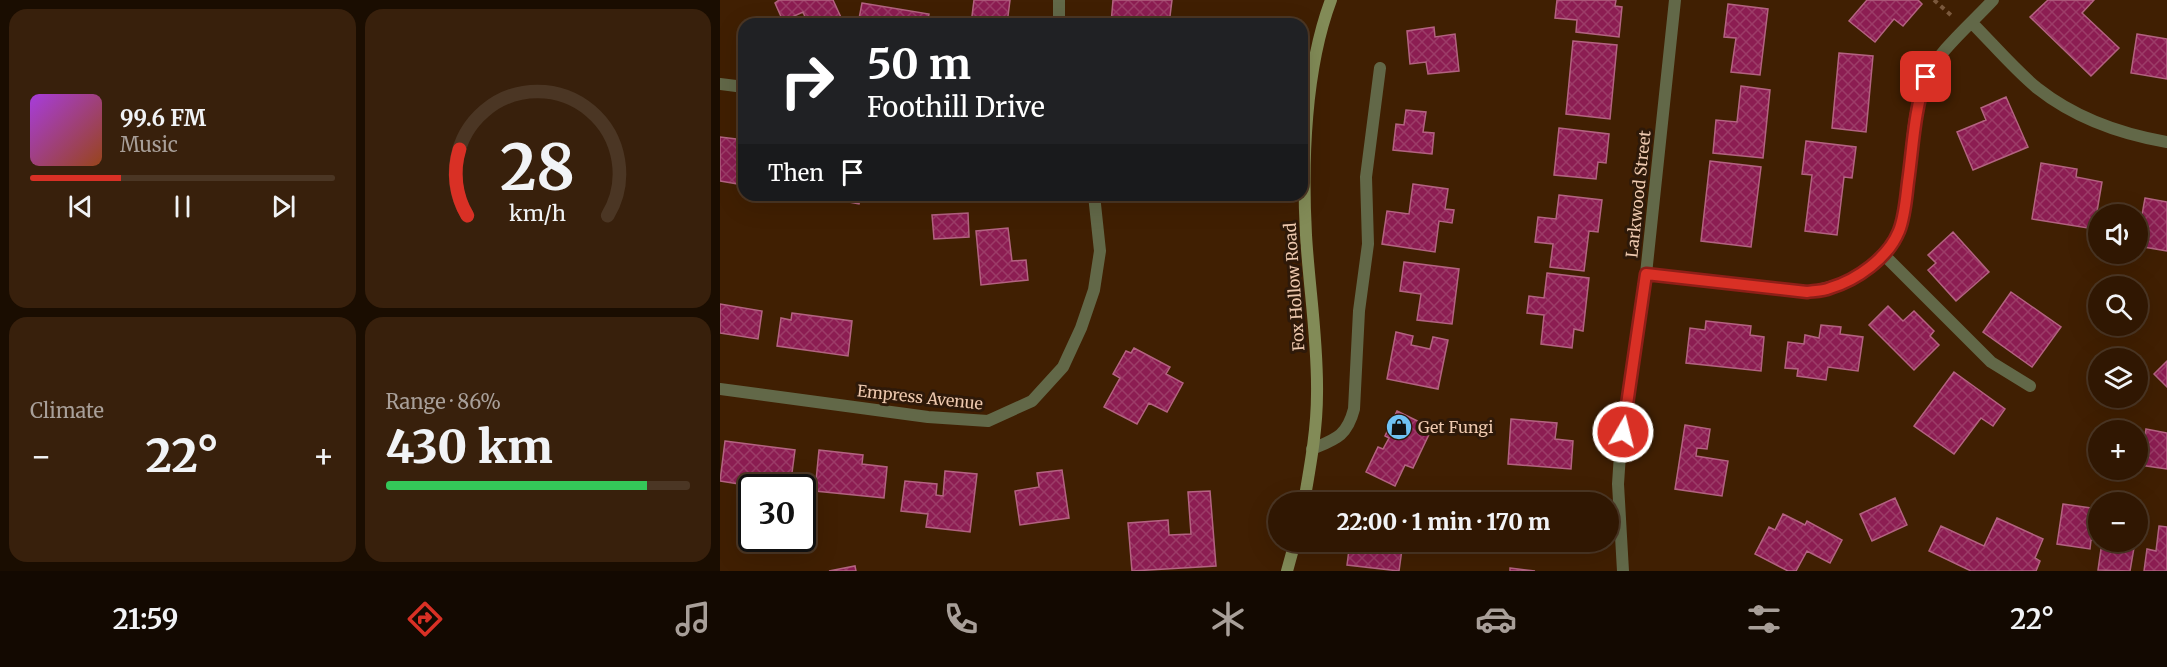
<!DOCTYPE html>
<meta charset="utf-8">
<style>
body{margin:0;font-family:Merriweather,serif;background:#38200c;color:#f1f3f6;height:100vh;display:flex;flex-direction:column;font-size:22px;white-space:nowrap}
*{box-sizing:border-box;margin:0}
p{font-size:20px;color:#a89f99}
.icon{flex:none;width:33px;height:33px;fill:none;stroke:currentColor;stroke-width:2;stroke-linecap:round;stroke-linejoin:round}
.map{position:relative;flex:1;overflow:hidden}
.panel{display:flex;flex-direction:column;gap:9px;padding:9px;background:#1a0d01;width:720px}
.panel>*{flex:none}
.top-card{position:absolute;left:18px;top:18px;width:570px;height:183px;border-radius:18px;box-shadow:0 6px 24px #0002,0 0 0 2px #4b3624;background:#202124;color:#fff;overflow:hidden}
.buttons{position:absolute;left:1368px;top:204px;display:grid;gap:12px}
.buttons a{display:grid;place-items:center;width:60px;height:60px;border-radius:50%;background:#301702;box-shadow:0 6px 24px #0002,0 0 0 2px #4b3624;font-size:30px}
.speed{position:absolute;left:18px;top:474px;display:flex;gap:12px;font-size:30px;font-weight:700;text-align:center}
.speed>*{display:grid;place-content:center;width:78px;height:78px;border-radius:50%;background:#301702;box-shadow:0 6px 24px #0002,0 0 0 2px #4b3624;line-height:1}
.speed .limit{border:3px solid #111;border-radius:9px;background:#fff;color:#111}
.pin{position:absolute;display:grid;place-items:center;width:51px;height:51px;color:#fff;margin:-26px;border-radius:12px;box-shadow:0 3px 9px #0006}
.me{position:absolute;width:66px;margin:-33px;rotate:8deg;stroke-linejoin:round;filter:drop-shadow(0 0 4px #0008)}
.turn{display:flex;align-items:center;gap:21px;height:126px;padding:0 30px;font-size:27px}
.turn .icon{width:78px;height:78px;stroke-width:2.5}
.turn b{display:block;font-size:42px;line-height:51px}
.then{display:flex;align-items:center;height:57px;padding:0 30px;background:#0003;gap:12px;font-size:22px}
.big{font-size:45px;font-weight:800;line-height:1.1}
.panel .tile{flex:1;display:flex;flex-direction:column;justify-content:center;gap:9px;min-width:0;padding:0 21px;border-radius:18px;background:#38200c}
.panel .dial{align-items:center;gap:0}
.dial svg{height:156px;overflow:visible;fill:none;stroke:#4b3624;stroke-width:7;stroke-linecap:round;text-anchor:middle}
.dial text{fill:#f1f3f6;stroke:none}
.song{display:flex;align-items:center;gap:18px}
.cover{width:72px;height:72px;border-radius:9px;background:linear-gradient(135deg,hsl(280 70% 55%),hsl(20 70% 35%))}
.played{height:6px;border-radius:3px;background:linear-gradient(90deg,#d93025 30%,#4b3624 30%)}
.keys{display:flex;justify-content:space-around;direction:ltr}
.heat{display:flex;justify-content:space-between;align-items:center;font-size:33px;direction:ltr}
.charge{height:9px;border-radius:4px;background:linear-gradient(90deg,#34c759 86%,#4b3624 0)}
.panel .tiles{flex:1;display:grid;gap:9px;grid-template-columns:repeat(2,1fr)}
.trip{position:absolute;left:548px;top:492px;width:351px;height:60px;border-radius:30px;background:#301702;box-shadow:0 6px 24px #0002,0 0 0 2px #4b3624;font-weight:800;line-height:60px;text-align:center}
.dock{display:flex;height:96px;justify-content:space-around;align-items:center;background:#130901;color:#a89f99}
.dock .icon{width:42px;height:42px}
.dock .active{color:#d93025}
.dock b{font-size:27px;color:#f1f3f6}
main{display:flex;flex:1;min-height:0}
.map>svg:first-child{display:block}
.building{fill:url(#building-cross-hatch);stroke:#b36381;stroke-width:1.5}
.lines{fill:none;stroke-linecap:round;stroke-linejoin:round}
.path{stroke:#7a583c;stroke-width:4;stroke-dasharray:4.5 4.5;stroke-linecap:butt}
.lane{stroke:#626848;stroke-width:12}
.street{stroke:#626848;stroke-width:12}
.secondary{stroke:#828b57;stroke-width:12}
.route-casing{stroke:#8d1f18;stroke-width:15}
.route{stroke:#d93025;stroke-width:10}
.labels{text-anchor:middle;stroke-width:6;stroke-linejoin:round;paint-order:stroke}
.street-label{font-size:16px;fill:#eec9af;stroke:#2e1909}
.poi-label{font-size:16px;fill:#eec9af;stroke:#2e1909;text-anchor:start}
</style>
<main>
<section class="panel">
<div class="tiles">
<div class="tile">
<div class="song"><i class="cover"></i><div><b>99.6 FM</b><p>Music</p></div></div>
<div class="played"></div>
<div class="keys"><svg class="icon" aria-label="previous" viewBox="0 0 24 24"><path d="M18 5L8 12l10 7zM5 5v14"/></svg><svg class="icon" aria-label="pause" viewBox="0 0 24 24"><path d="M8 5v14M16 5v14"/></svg><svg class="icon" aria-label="next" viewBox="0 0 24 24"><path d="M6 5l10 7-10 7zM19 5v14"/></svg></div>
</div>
<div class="tile dial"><svg viewBox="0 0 100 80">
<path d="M14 69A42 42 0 1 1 86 69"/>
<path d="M14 69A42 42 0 0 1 10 35" stroke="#d93025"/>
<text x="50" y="56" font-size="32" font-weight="700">28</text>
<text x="50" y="72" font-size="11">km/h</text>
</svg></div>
<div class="tile"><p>Climate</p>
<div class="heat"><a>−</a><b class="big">22°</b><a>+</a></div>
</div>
<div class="tile"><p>Range · 86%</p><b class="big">430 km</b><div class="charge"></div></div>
</div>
</section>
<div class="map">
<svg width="1447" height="571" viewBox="0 0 1447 571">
<defs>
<pattern id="building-cross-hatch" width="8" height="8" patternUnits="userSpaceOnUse" patternTransform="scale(1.5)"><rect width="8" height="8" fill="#8c1d52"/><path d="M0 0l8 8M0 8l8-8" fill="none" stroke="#9c3c68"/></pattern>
</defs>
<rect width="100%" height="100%" fill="#401f02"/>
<!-- building -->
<path class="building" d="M59,0H113L124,24H88L83,12L63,21L55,3Z
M254,0H290L287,24H251Z
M393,0H452L449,24H391Z
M837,0H896L895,6L902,7L899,37L856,32L857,20L835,18Z
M1147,0H1198L1202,4L1183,26L1174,19L1155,42L1129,21Z
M1328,0H1374L1362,13L1399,48L1371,76L1310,17Z
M142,3L209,14L207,24H138Z
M1008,4L1048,9L1040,75L1011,72L1016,38L1004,37Z
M714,27L715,37L735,34L739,71L708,74L706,62L690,64L687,31Z
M1417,34L1447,39V79L1411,73Z
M853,41L897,45L890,119L846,114Z
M1119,53L1153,56L1146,132L1112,128Z
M1021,86L1050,90L1043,158L993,153L996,120L1017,122Z
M1286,97L1308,147L1253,170L1237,132L1266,120L1261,108Z
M686,110L706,112L703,132L714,133L712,154L673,150L676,124L684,125Z
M839,128L889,134L886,163L878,162L876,179L834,175Z
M0,137L24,140V185L0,181Z
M1086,141L1136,147L1132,178L1124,177L1117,235L1085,231L1092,175L1082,174Z
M990,161L1041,167L1031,247L981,241Z
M1321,163L1357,169L1356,177L1382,182L1374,229L1312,219Z
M693,184L728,189L725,209L734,210L732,223L719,221L715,252L662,244L667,211L689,214Z
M91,195H141L139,204Z
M839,195L882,200L878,232L869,231L864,271L830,267L833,244L815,242L818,217L836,219Z
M1425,198L1447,202V251L1418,246V214H1396L1397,211L1422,215Z
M248,213L249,237L214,239L212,215Z
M288,228L292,261L306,260L308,280L261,285L256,231Z
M1233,232L1269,272L1236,301L1208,270L1216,263L1208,255Z
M684,262L739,269L732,324L697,320L701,294L680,291Z
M827,273L869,278L863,331L854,329L852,348L821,344L824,315L807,313L809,296L824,298Z
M1291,292L1341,327L1312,367L1263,332Z
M0,304L42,311L38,339L0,333Z
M1168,306L1183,321L1194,311L1214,331L1210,336L1219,345L1194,370L1149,325Z
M72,313L132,321L128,356L57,346L61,318L71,320Z
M986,321L1031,326L1030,335L1044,337L1041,371L966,363L970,328L985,330Z
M1101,325L1121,327L1120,334L1143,337L1138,371L1108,367L1106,380L1077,376L1078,369L1065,368L1068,342L1084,344L1085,335L1099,338Z
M676,332L693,336L691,345L710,349L713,337L728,340L718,389L667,379Z
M414,348L450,367L446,374L463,383L447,412L429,403L417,424L384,407L400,378L393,374L406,351L411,353Z
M1447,361V387L1434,374Z
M1234,372L1285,409L1273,426L1261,418L1234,454L1194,426Z
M677,411L712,428L693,468L685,465L675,486L646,472L658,447L663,449L669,438L665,436Z
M791,419L837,423L835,439L853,441L851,469L788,464Z
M965,425L990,429L987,449L977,448L976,456L1008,461L1002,496L955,489Z
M1426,429L1447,433V469L1420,465Z
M5,441L75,450L70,488H44L0,481Z
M99,450L143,455L142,464L167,467L164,498L95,491Z
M342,470L349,518L300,525L295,491L319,487L317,473Z
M225,471L257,474L250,532L206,527L208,514L181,511L185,481L217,484L216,495L223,496Z
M490,491L496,566L412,571L408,523L448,520L449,535L471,534L468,492Z
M652,492L690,497L689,502H650Z
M1175,498L1187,525L1152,541L1140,514Z
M1343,504L1378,509V541L1371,540L1370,549L1337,544Z
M1063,514L1085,525L1087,521L1122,540L1110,563L1087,551L1076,571H1068L1035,554L1049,527L1055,530Z
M1277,518L1323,539L1315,558L1320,561L1316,571H1251L1209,551L1221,526L1264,546Z
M1439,526L1447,527V571H1424L1427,549L1436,551Z
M630,542H683L679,571L627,565Z
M1382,542H1415L1410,571L1378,570Z
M135,566L136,571H109Z
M790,568L815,571H790Z"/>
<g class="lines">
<!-- path -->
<path class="path" d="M1214,0L1232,16"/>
<!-- lane -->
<path class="lane" d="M592,449C616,439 627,436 634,409L639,311L648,244L646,177L660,68"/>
<!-- street -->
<path class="street" d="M1252,23C1273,44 1294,69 1317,88C1355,118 1400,134 1447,142
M339,24V0
M0,84L24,87
M1164,255L1271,362L1310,386
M926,274L1087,292C1112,288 1133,281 1153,264C1160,258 1167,252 1172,245C1181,232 1183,216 1186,201C1192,161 1190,117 1205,80C1216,53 1253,22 1273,0
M0,389L208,417L268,421L312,401L343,367L361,328L374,290L380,251L374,195
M903,571L898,484L900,454L926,274L955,0"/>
<!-- secondary -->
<path class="secondary" d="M584,502C590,467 597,430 597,394C598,341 589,287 586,235C582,161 585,69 611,0
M567,571L575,542"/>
</g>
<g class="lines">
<!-- route casing -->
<g class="route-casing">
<path id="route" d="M903,432L926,274L1087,292C1094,291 1103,291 1110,288C1137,280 1168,258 1179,231C1185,216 1186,198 1188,182C1193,147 1194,111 1206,77"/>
</g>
<!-- route -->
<use href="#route" class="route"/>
</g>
<!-- icons -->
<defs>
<g id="shop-disc" transform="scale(1.35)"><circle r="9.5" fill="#6fc2f4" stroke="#2e1909"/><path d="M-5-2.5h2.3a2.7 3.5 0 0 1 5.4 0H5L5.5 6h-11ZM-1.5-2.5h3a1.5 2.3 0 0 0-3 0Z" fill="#111"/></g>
</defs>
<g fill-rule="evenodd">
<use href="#shop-disc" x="679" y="427"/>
</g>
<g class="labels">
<!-- street labels -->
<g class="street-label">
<text transform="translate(918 194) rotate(-84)" y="6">Larkwood Street</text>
<text transform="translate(574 287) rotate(-94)" y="6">Fox Hollow Road</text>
<text transform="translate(200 397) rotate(6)" y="6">Empress Avenue</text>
</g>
<!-- poi labels -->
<g class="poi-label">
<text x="698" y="433">Get Fungi</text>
</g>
</g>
</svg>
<div class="buttons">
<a><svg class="icon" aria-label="sound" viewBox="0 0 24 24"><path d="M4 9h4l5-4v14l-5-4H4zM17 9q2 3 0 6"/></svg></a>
<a><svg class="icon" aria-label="search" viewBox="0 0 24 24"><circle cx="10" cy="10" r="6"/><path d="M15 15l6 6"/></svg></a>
<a><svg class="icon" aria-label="layers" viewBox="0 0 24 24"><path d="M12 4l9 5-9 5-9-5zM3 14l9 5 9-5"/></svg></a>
<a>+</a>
<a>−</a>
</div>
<div class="speed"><div class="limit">30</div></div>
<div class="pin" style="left:1206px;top:77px;background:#d93025"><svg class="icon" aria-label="arrive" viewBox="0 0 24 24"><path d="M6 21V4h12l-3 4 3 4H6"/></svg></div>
<svg class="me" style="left:903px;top:432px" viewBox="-20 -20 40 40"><circle r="17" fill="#d93025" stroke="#fff" stroke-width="3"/><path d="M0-11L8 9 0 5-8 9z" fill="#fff"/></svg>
<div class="trip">22:00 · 1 min · 170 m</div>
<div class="top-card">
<div class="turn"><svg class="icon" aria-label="right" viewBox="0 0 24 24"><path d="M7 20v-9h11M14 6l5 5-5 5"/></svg><div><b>50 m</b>Foothill Drive</div></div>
<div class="then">Then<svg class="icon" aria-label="arrive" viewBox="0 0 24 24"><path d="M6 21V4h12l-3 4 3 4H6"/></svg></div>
</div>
</div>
</main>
<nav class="dock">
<b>21:59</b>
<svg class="icon active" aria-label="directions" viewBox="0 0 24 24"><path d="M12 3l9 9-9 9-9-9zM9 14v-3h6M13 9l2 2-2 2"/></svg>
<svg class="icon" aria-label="music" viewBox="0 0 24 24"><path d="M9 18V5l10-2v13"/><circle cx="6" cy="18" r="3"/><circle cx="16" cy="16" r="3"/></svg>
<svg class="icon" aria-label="phone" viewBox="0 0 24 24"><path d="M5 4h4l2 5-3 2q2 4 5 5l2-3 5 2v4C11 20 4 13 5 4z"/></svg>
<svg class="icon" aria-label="climate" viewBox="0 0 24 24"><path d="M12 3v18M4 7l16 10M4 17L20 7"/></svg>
<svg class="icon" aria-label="car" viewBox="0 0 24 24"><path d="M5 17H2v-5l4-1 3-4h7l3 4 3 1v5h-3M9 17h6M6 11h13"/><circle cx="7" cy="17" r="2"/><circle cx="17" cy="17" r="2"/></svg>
<svg class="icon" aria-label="filters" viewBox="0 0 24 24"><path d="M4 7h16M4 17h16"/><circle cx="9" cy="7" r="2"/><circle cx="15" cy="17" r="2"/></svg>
<b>22°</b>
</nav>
